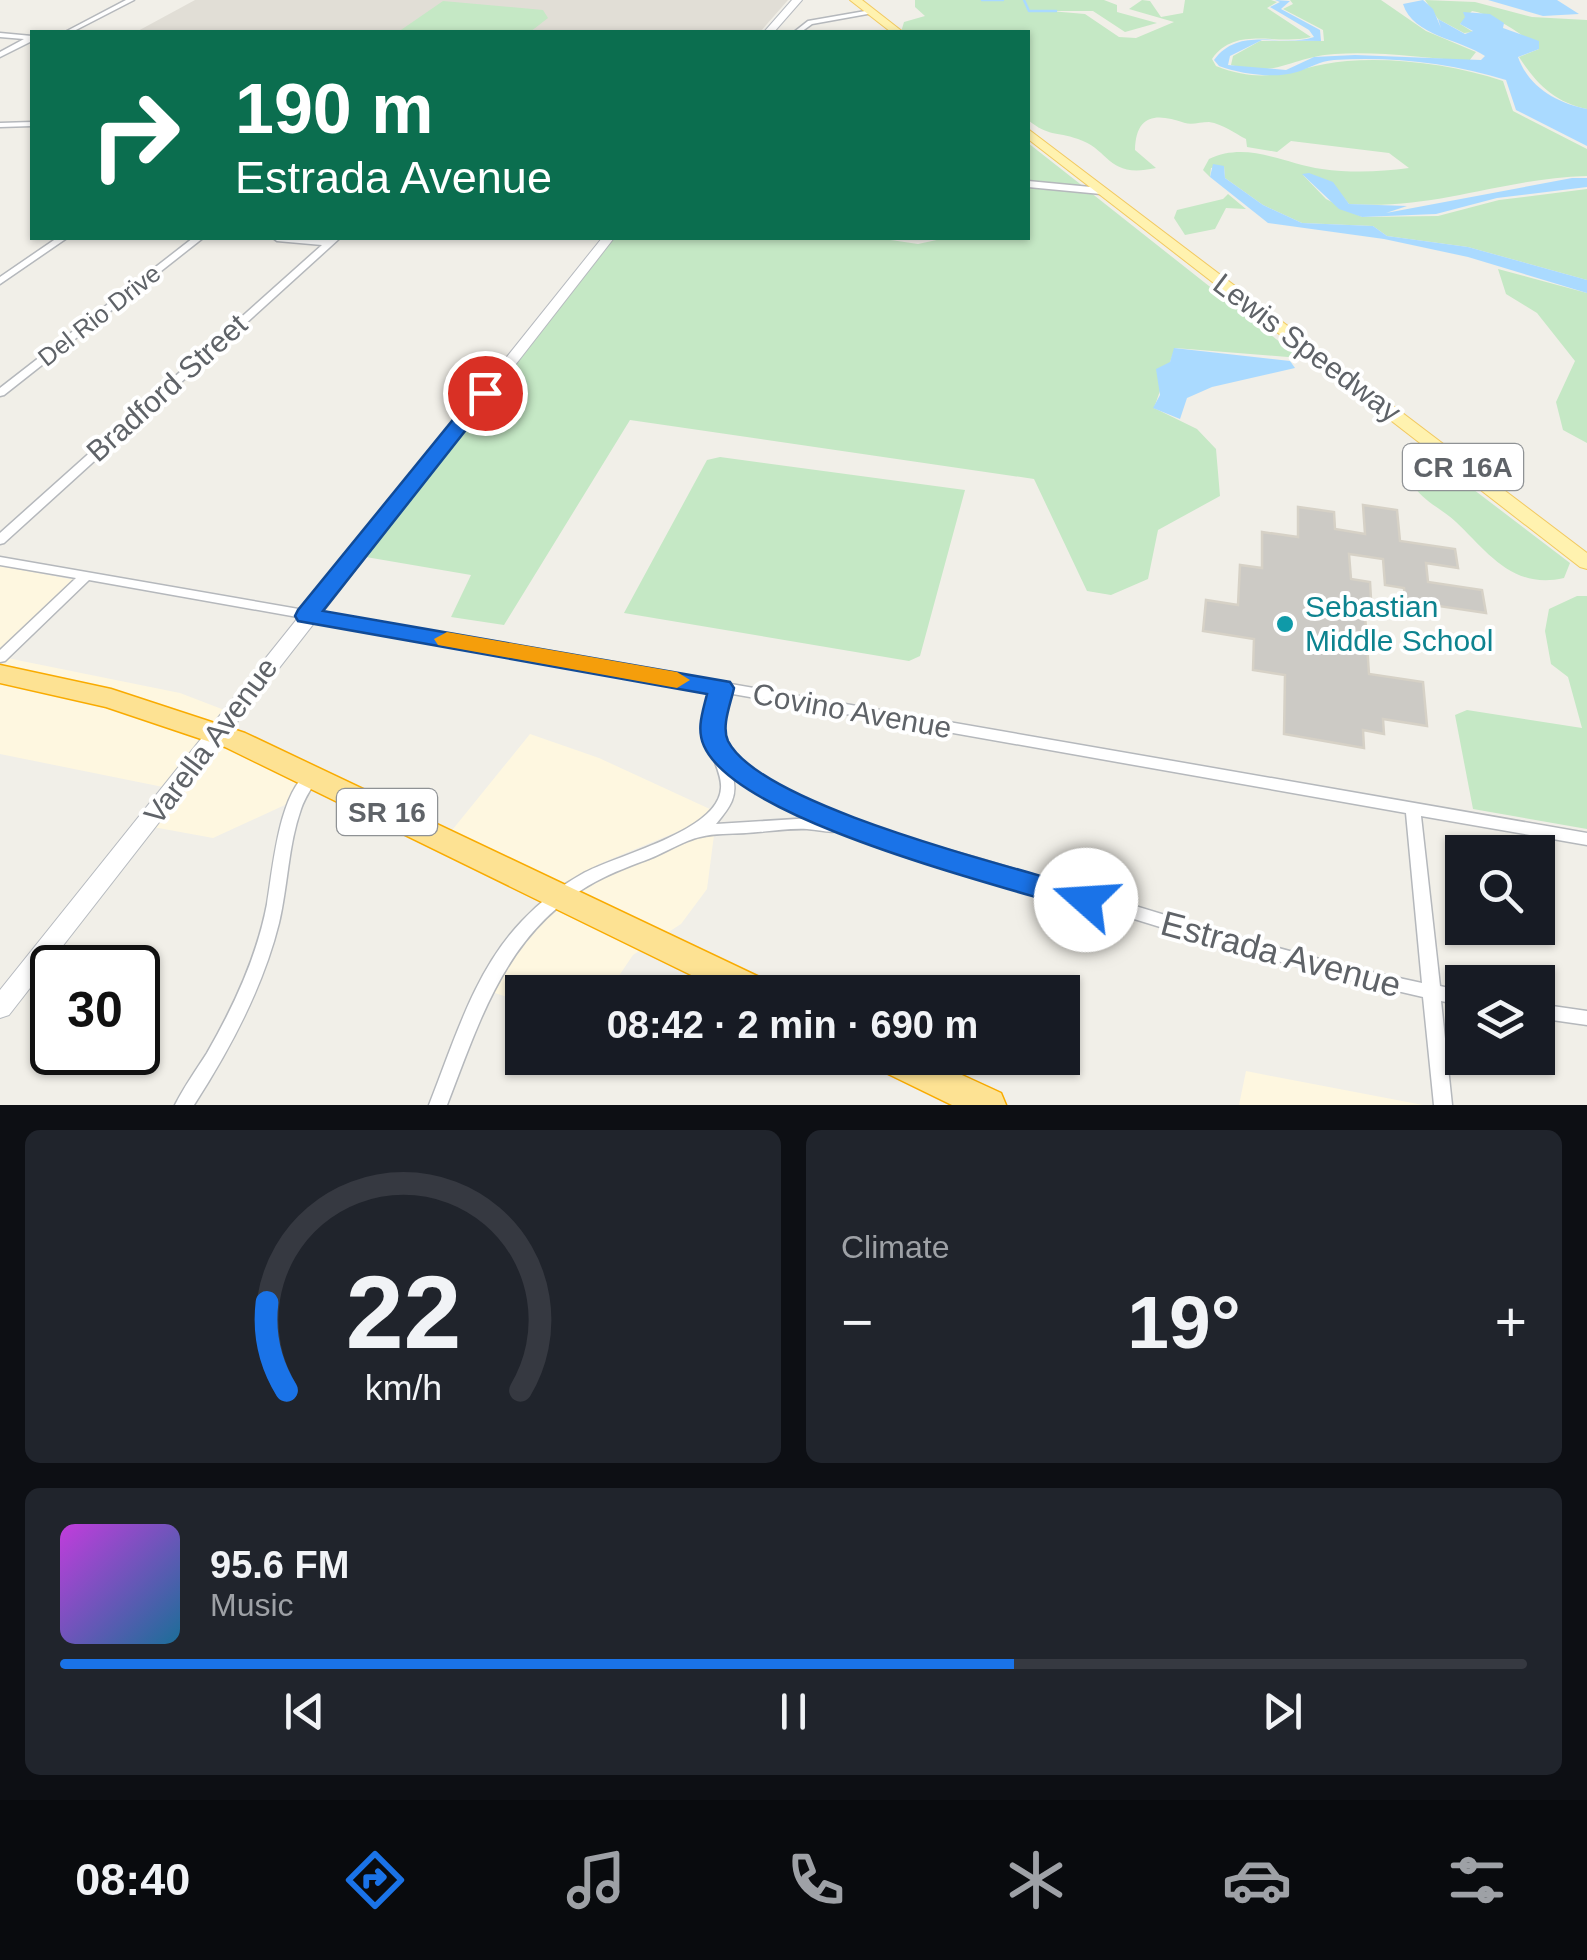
<!DOCTYPE html>
<meta charset="utf-8">
<style>
body{margin:0;font-family:Helvetica,sans-serif;background:#20242c;color:#f1f3f6;height:100vh;display:flex;flex-direction:column;font-size:38px;white-space:nowrap}
*{box-sizing:border-box;margin:0}
p{font-size:32px;color:#9ea1a6}
.icon{flex:none;width:55px;height:55px;fill:none;stroke:currentColor;stroke-width:2;stroke-linecap:round;stroke-linejoin:round}
.map{position:relative;height:1105px;overflow:hidden}
.sheet{display:flex;flex-direction:column;gap:25px;padding:25px;background:#0d0f14;flex:1}
.sheet>*{flex:none}
.hud{position:absolute;left:30px;top:30px;width:1000px;height:210px;border-radius:0px;box-shadow:0 2px 8px #0004;background:#0b6e4f;color:#fff;overflow:hidden}
.controls{position:absolute;left:1445px;top:835px;display:grid;gap:20px}
.controls a{display:grid;place-items:center;width:110px;height:110px;border-radius:0px;background:#171b24;box-shadow:0 2px 8px #0004;font-size:50px}
.speed{position:absolute;left:30px;top:945px;display:flex;gap:20px;font-size:50px;font-weight:700;text-align:center}
.speed>*{display:grid;place-content:center;width:130px;height:130px;border-radius:50%;background:#171b24;box-shadow:0 2px 8px #0004;line-height:1}
.speed .limit{border:5px solid #111;border-radius:15px;background:#fff;color:#111}
.pin{position:absolute;display:grid;place-items:center;width:85px;height:85px;color:#fff;margin:-42px;border:5px solid #fff;border-radius:50%;box-shadow:0 2px 10px #0007}
.me{position:absolute;width:110px;margin:-55px;rotate:289deg;stroke-linejoin:round;filter:drop-shadow(0 0 8px #0008)}
.turn{display:flex;align-items:center;gap:35px;height:210px;padding:0 40px;font-size:45px}
.turn .icon{width:130px;height:130px;stroke-width:2.5}
.turn b{display:block;font-size:70px;line-height:85px}
.big{font-size:75px;font-weight:700;line-height:1.1}
.sheet .widget{flex:1;display:flex;flex-direction:column;justify-content:center;gap:15px;min-width:0;padding:0 35px;border-radius:15px;background:#20242c}
.sheet .dial{align-items:center;gap:0}
.dial svg{height:260px;overflow:visible;fill:none;stroke:#363941;stroke-width:7;stroke-linecap:round;text-anchor:middle}
.dial text{fill:#f1f3f6;stroke:none}
.song{display:flex;align-items:center;gap:30px}
.cover{width:120px;height:120px;border-radius:15px;background:linear-gradient(135deg,hsl(290 70% 55%),hsl(200 70% 35%))}
.played{height:10px;border-radius:5px;background:linear-gradient(90deg,#1a73e8 65%,#363941 65%)}
.keys{display:flex;justify-content:space-around;direction:ltr}
.heat{display:flex;justify-content:space-between;align-items:center;font-size:55px;direction:ltr}
.sheet .tiles{flex:1;display:grid;gap:25px;grid-template-columns:1fr 1fr}
.widget:last-child{grid-column:span 2}
.trip{position:absolute;left:505px;top:975px;width:575px;height:100px;border-radius:0px;background:#171b24;box-shadow:0 2px 8px #0004;font-weight:700;line-height:100px;text-align:center}
.tab-bar{display:flex;height:160px;justify-content:space-around;align-items:center;background:#090b0e;color:#9ea1a6}
.tab-bar .icon{width:70px;height:70px}
.tab-bar .on{color:#1a73e8}
.tab-bar b{font-size:45px;color:#f1f3f6}
.map>svg:first-child{display:block}
.commercial{fill:#fef7e0}
.education{fill:#e1ded6}
.green{fill:#c5e8c5}
.water{fill:#aadaff}
.lines{fill:none;stroke-linecap:round;stroke-linejoin:round}
.stream{stroke:#aadaff;stroke-width:2.5}
.building{fill:#cccac5;stroke:#d6d1c6;stroke-width:2.5}
.street-casing{stroke:#b5b8bc;stroke-width:3}
.secondary-casing{stroke:#b6babf;stroke-width:2}
.primary-casing{stroke:#f2c960;stroke-width:2}
.highway-casing{stroke:#f9ab00;stroke-width:3}
.street{fill:#fff;fill-rule:evenodd}
.secondary{fill:#fff;fill-rule:evenodd}
.primary{fill:#fff2af;fill-rule:evenodd}
.highway{fill:#fde293;fill-rule:evenodd}
.route{fill:#1a73e8;stroke:#114b97;stroke-width:2.5}
.slow{fill:#f59e0b}
.culture-dot{fill:#0f9aa8;stroke:#fff;stroke-width:4}
.labels{text-anchor:middle;stroke-width:8;stroke-linejoin:round;paint-order:stroke}
.far-street-label{font-size:25px;fill:#5f6368;stroke:#fff}
.shield{fill:#fff;stroke:#8f9295;stroke-width:2.5}
.shield-label{font-size:28px;font-weight:bold;fill:#5f6368}
.street-label{font-size:30px;fill:#5f6368;stroke:#fff}
.culture-label{font-size:30px;fill:#0d838f;stroke:#fff;text-anchor:start}
.near-street-label{font-size:35px;fill:#5f6368;stroke:#fff}
</style>
<div class="map">
<svg width="1587" height="1105" viewBox="0 0 1587 1105">
<rect width="100%" height="100%" fill="#f1efe8"/>
<!-- commercial -->
<path class="commercial" d="M0,566L75,580L0,651Z
M7,658L180,693L227,711L216,726L0,668Z
M0,680L50,690L208,737L168,788L0,754Z
M530,734L599,758L712,810L694,825L599,864L561,888L449,834Z
M219,741L302,778L287,804L213,838L153,827Z
M714,835L707,889L681,924L661,937L574,895L606,875L697,837Z
M560,905L645,947L633,955L608,992H522V1002L489,991L539,925Z
M1246,1071L1266,1075L1423,1105H1239Z"/>
<!-- education -->
<path class="education" d="M195,0H788L760,32H136Z"/>
<!-- green -->
<path class="green" d="M915,0H1104L1117,5V12L1157,23L1125,32L1093,11H1050L1085,14L1119,37L1136,38L1174,22L1129,9L1142,0L1150,1L1161,17L1183,13L1185,0H1271L1277,2L1267,8L1311,37C1277,46 1236,25 1212,59L1216,66C1272,88 1296,65 1347,61C1396,57 1456,65 1503,81L1513,111L1587,149V176C1503,178 1437,210 1349,204L1337,189L1303,175L1326,199L1362,217L1438,216L1499,200L1587,189V280L1468,247L1387,236L1373,226L1302,223L1263,205L1225,178L1224,166L1211,168L1210,177L1203,170L1209,159C1247,141 1282,163 1322,169C1351,173 1380,172 1409,168L1389,153L1291,141L1277,152L1247,147L1246,139C1234,133 1223,124 1209,122C1201,122 1192,125 1185,123C1156,113 1136,114 1135,150L1156,168C1107,179 1111,150 1078,139C1055,131 1049,137 1028,120V32H901L904,22L925,16L915,7Z
M1290,0H1381L1426,31L1476,52L1469,61C1424,58 1379,51 1335,54C1290,57 1279,78 1231,65L1233,56L1260,41H1324L1323,30L1283,9L1293,4Z
M1425,0L1475,2L1532,17L1587,20V109C1554,102 1536,83 1519,57L1539,49C1523,34 1492,14 1472,11L1460,24L1473,32L1464,33L1438,19Z
M443,1L543,10L548,18L530,32H398Z
M1028,143L1084,187L1028,182Z
M1028,186L1090,192L1300,358L1175,348L1154,408L1197,429L1216,449L1220,496L1158,530L1148,579L1111,595L1087,591L1034,479L630,420L504,625L451,617L471,575L360,556L613,238H877L918,244L946,238H1028Z
M1228,194L1246,209L1226,208L1215,229L1185,235L1174,218L1177,210L1223,199Z
M1498,269L1587,293V443L1563,430L1556,402L1575,361L1537,313L1506,294Z
M720,457L965,490L920,656L909,661L624,613L707,460Z
M1444,467L1570,563L1564,578C1512,590 1487,551 1456,522C1441,508 1424,502 1413,485L1419,471Z
M1577,596H1587V829L1473,809L1455,715L1467,710L1582,728L1568,677L1551,664L1545,631L1549,609Z"/>
<!-- water -->
<path class="water" d="M1275,0L1290,1L1281,9L1320,30L1321,41L1262,40L1230,56L1228,65L1286,70L1314,57L1355,55L1481,60L1485,56C1460,39 1413,36 1403,4L1423,0L1433,9L1441,28L1438,19L1465,34L1473,31L1460,24L1465,17L1463,12L1490,14L1504,23L1503,28L1539,41V49L1518,57C1529,88 1558,103 1587,109V146L1516,110L1506,80C1453,63 1389,56 1334,60C1319,61 1310,68 1297,72C1274,79 1241,74 1219,66L1214,60C1240,25 1280,48 1314,37L1309,30L1270,7L1280,2Z
M1488,0H1557L1579,14L1543,16Z
M1213,164L1224,166L1225,178L1263,205L1302,223L1373,226L1387,236L1468,247L1587,280V293L1468,257L1384,239L1268,223L1210,177Z
M1309,173L1333,182L1349,204L1407,206L1386,213L1572,178H1587V187L1497,198L1436,214L1362,217L1339,209L1302,174Z
M1174,348L1290,361L1295,368L1212,387L1187,398L1180,419L1153,408L1160,395L1156,369L1170,362Z"/>
<g class="lines">
<!-- stream -->
<path class="stream" d="M982,0H1003
M1024,0L1029,11H1056"/>
</g>
<!-- building -->
<path class="building" d="M1363,505L1397,510L1400,541L1455,549L1458,568L1426,563L1428,582L1482,590L1486,613L1405,601L1404,588L1385,585L1383,559L1349,554L1351,579L1370,582L1372,616L1365,615L1369,674L1423,682L1427,726L1383,719L1384,734L1363,730L1364,748L1284,734L1285,675L1253,670L1254,639L1203,631L1206,600L1238,605L1240,565L1262,568V532L1298,537V507L1334,512L1335,529L1365,534Z"/>
<g class="lines">
<!-- street casing -->
<g class="street-casing">
<path id="street" d="M126,0H134L72,32H65Z
M871,10L874,12L873,13L812,24L801,32H794L808,21Z
M0,33L32,36V41L0,57V52L24,39L0,37Z
M32,122V126L0,127V123Z
M1028,181L1101,188L1105,191L1101,194L1028,187Z
M57,238H67L0,284V277Z
M193,238H203L4,395L0,396V388Z
M273,238L327,240L330,238H340L4,543L0,544V533L322,245L277,241Z
M0,557L1587,833V845L1421,816L1440,986L1462,991V1005L1441,1001L1452,1105H1434L1423,997L1341,978L1222,946L844,830C832,834 820,830 807,829C787,828 766,832 746,833C731,834 715,833 700,837C685,840 666,852 651,858C633,865 613,872 595,882C507,930 481,1017 447,1105H429C454,1042 474,971 522,921C539,903 560,886 582,874C615,855 719,832 721,788C722,777 714,761 711,751L712,749C702,729 707,711 713,691L89,580L5,661L0,662V650L76,578L0,565ZM727,693L1406,813L1422,983C1273,952 1129,903 984,860C909,837 804,819 744,767C717,744 717,726 727,693ZM732,774L761,794L812,818L716,824C730,807 739,796 732,774Z
M312,770L317,771L319,775C313,786 305,797 301,809C288,846 288,885 279,923C263,988 230,1049 194,1105H175C184,1087 196,1070 207,1053C234,1006 257,957 267,904C273,870 279,787 312,770Z
M1538,1004L1587,1011V1025L1538,1018Z"/>
</g>
<!-- secondary casing -->
<g class="secondary-casing">
<path id="secondary" d="M792,0H802L774,32H764Z
M602,238H614L9,1015L0,1018V990Z"/>
</g>
<!-- primary casing -->
<g class="primary-casing">
<path id="primary" d="M850,0H862L903,32H891Z
M1028,129L1587,553V569L1580,567L1028,139Z"/>
</g>
<!-- highway casing -->
<g class="highway-casing">
<path id="highway" d="M0,665L111,689L245,733L770,982L775,992H726L225,747L106,707L0,683Z
M873,1058H925L1001,1093L1006,1105H952L878,1069Z"/>
</g>
<!-- street -->
<use href="#street" class="street"/>
<!-- secondary -->
<use href="#secondary" class="secondary"/>
<!-- primary -->
<use href="#primary" class="primary"/>
<!-- highway -->
<use href="#highway" class="highway"/>
</g>
<!-- route -->
<path class="route" d="M478,389L495,393L323,611L730,682L734,688C731,703 721,726 728,741C762,808 1021,868 1096,892L1101,900L1096,909L1086,912C1005,886 738,822 704,746C696,729 703,711 707,694L298,621L295,616L298,610Z"/>
<!-- slow -->
<path class="slow" d="M447,632L677,672L690,680L677,688L438,645L434,639Z"/>
<!-- markers -->
<circle class="culture-dot" cx="1285" cy="624" r="10"/>
<g class="labels">
<!-- far-street labels -->
<g class="far-street-label">
<text transform="translate(99 315) rotate(-38)" y="9">Del Rio Drive</text>
</g>
<!-- shield labels -->
<g class="shield">
<rect x="1403" y="444" width="120" height="46" rx="8"/>
<rect x="337" y="789" width="100" height="46" rx="8"/>
</g>
<g class="shield-label">
<text x="1463" y="477">CR 16A</text>
<text x="387" y="822">SR 16</text>
</g>
<!-- street labels -->
<g class="street-label">
<text transform="translate(1307 348) rotate(37)" y="10">Lewis Speedway</text>
<text transform="translate(167 388) rotate(-42)" y="10">Bradford Street</text>
<text transform="translate(852 711) rotate(10)" y="10">Covino Avenue</text>
<text transform="translate(211 741) rotate(-53)" y="10">Varella Avenue</text>
</g>
<!-- culture labels -->
<g class="culture-label">
<text x="1305" y="617">Sebastian<tspan x="1305" dy="34">Middle School</tspan></text>
</g>
<!-- near-street labels -->
<g class="near-street-label">
<text transform="translate(1281 954) rotate(15)" y="12">Estrada Avenue</text>
</g>
</g>
</svg>
<div class="controls">
<a><svg class="icon" aria-label="search" viewBox="0 0 24 24"><circle cx="10" cy="10" r="6"/><path d="M15 15l6 6"/></svg></a>
<a><svg class="icon" aria-label="layers" viewBox="0 0 24 24"><path d="M12 4l9 5-9 5-9-5zM3 14l9 5 9-5"/></svg></a>
</div>
<div class="speed"><div class="limit">30</div></div>
<div class="pin" style="left:485px;top:393px;background:#d93025"><svg class="icon" aria-label="arrive" viewBox="0 0 24 24"><path d="M6 21V4h12l-3 4 3 4H6"/></svg></div>
<svg class="me" style="left:1086px;top:900px" viewBox="-20 -20 40 40"><circle r="19" fill="#fff"/><path d="M0-13L10 11 0 6-10 11z" fill="#1a73e8"/></svg>
<div class="trip">08:42 · 2 min · 690 m</div>
<div class="hud">
<div class="turn"><svg class="icon" aria-label="right" viewBox="0 0 24 24"><path d="M7 20v-9h11M14 6l5 5-5 5"/></svg><div><b>190 m</b>Estrada Avenue</div></div>
</div>
</div>
<section class="sheet">
<div class="tiles">
<div class="widget dial"><svg viewBox="0 0 100 80">
<path d="M14 69A42 42 0 1 1 86 69"/>
<path d="M14 69A42 42 0 0 1 8 42" stroke="#1a73e8"/>
<text x="50" y="56" font-size="32" font-weight="700">22</text>
<text x="50" y="72" font-size="11">km/h</text>
</svg></div>
<div class="widget"><p>Climate</p>
<div class="heat"><a>−</a><b class="big">19°</b><a>+</a></div>
</div>
<div class="widget">
<div class="song"><i class="cover"></i><div><b>95.6 FM</b><p>Music</p></div></div>
<div class="played"></div>
<div class="keys"><svg class="icon" aria-label="previous" viewBox="0 0 24 24"><path d="M18 5L8 12l10 7zM5 5v14"/></svg><svg class="icon" aria-label="pause" viewBox="0 0 24 24"><path d="M8 5v14M16 5v14"/></svg><svg class="icon" aria-label="next" viewBox="0 0 24 24"><path d="M6 5l10 7-10 7zM19 5v14"/></svg></div>
</div>
</div>
</section>
<nav class="tab-bar">
<b>08:40</b>
<svg class="icon on" aria-label="directions" viewBox="0 0 24 24"><path d="M12 3l9 9-9 9-9-9zM9 14v-3h6M13 9l2 2-2 2"/></svg>
<svg class="icon" aria-label="music" viewBox="0 0 24 24"><path d="M9 18V5l10-2v13"/><circle cx="6" cy="18" r="3"/><circle cx="16" cy="16" r="3"/></svg>
<svg class="icon" aria-label="phone" viewBox="0 0 24 24"><path d="M5 4h4l2 5-3 2q2 4 5 5l2-3 5 2v4C11 20 4 13 5 4z"/></svg>
<svg class="icon" aria-label="climate" viewBox="0 0 24 24"><path d="M12 3v18M4 7l16 10M4 17L20 7"/></svg>
<svg class="icon" aria-label="car" viewBox="0 0 24 24"><path d="M5 17H2v-5l4-1 3-4h7l3 4 3 1v5h-3M9 17h6M6 11h13"/><circle cx="7" cy="17" r="2"/><circle cx="17" cy="17" r="2"/></svg>
<svg class="icon" aria-label="filters" viewBox="0 0 24 24"><path d="M4 7h16M4 17h16"/><circle cx="9" cy="7" r="2"/><circle cx="15" cy="17" r="2"/></svg>
</nav>
